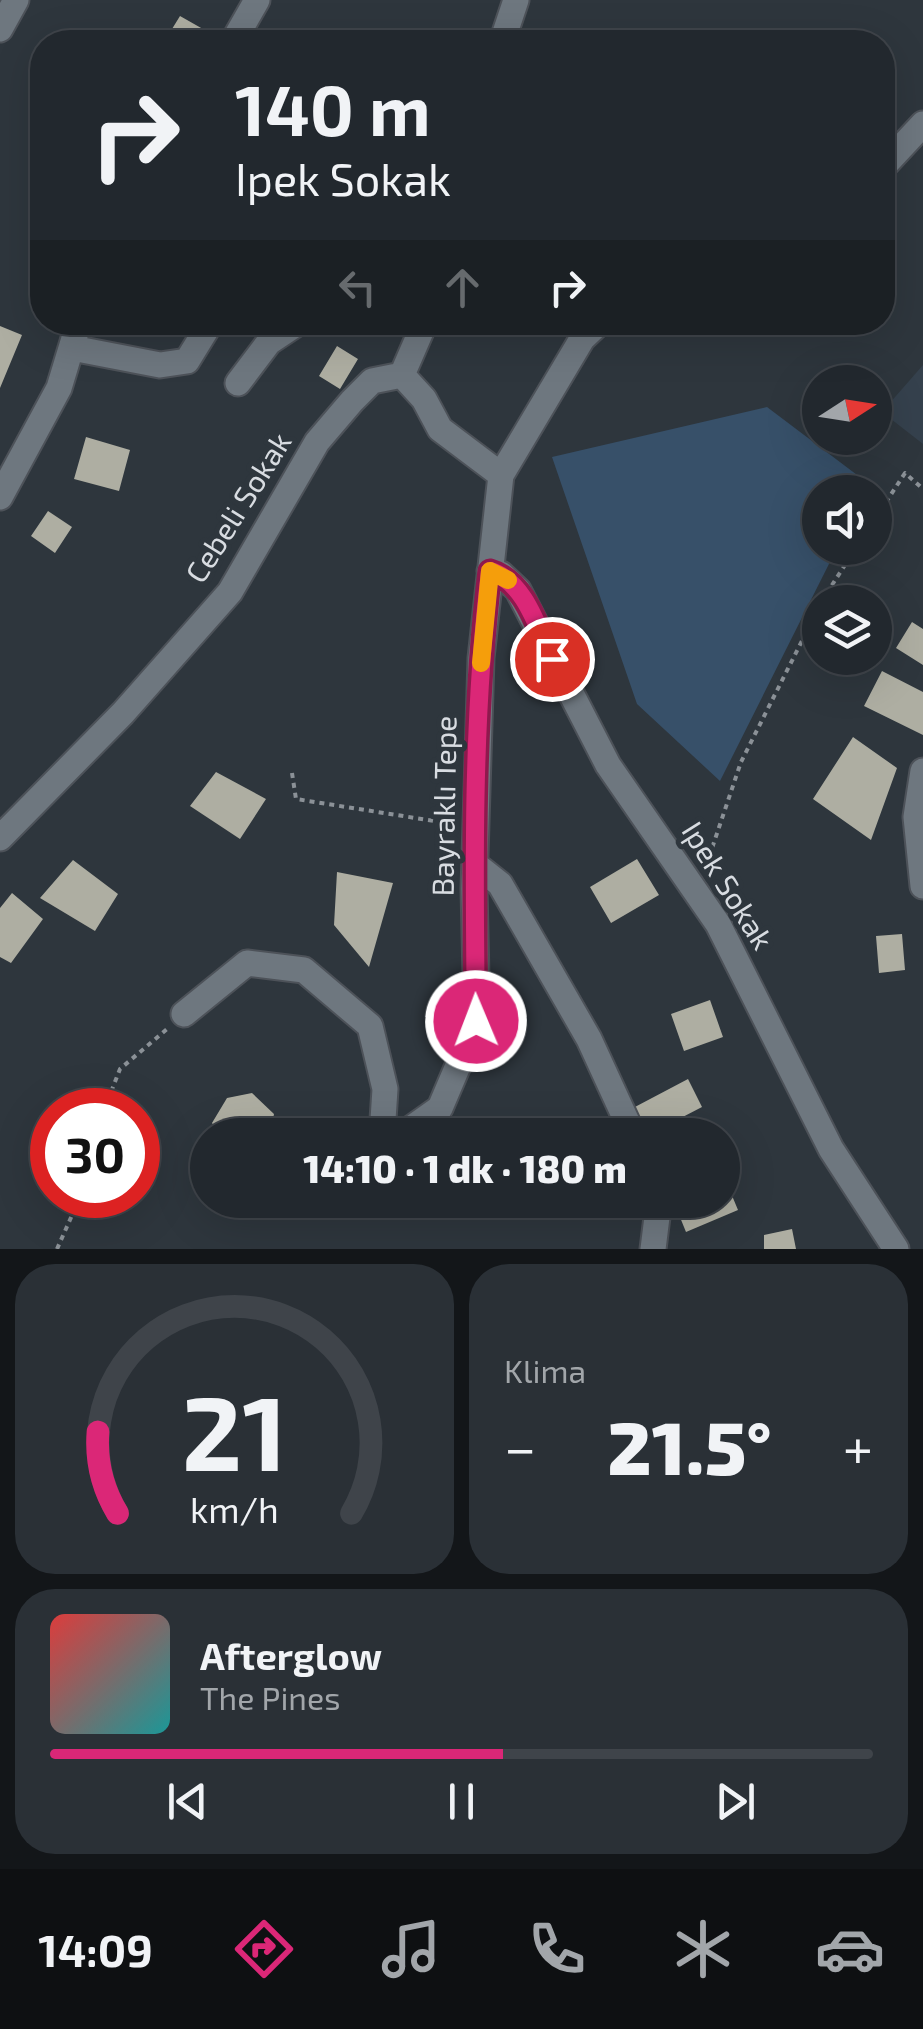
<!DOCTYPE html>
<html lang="tr">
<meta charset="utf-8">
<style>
body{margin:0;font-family:"Exo 2",sans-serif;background:#2a3036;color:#f1f3f6;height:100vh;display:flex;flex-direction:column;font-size:38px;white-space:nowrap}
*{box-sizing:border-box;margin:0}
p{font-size:32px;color:#a2a6aa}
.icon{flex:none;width:55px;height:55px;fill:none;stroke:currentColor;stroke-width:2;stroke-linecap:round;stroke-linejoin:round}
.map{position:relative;height:1249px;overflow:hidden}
.details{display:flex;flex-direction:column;gap:15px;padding:15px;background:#131619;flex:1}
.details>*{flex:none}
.banner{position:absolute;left:30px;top:30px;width:865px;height:305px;border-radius:40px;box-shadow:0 10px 40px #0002,0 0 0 2px #3f444a;background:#22282e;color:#f1f3f6;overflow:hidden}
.needle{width:65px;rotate:78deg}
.buttons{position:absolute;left:802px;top:365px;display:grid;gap:20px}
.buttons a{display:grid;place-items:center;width:90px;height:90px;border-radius:50%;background:#22282e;box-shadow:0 10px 40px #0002,0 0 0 2px #3f444a;font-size:50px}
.speed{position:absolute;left:30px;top:1088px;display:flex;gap:20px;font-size:50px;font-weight:700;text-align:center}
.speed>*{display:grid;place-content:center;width:130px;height:130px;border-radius:50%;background:#22282e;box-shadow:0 10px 40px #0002,0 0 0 2px #3f444a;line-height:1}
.speed .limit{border:15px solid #d22;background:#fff;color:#111}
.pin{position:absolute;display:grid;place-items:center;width:85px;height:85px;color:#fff;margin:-42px;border:5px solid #fff;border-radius:50%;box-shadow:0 2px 10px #0007}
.me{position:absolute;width:110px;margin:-55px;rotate:359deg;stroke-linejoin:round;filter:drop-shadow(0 0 8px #0008)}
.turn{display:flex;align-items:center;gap:35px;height:210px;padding:0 40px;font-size:45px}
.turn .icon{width:130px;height:130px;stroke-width:2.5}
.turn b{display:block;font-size:70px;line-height:85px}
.lanes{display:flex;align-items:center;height:95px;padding:0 40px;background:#0003;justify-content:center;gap:50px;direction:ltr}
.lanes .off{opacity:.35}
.big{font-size:75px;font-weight:800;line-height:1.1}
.details .widget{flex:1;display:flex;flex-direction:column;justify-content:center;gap:15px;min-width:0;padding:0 35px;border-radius:40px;background:#2a3036}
.details .dial{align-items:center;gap:0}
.dial svg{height:260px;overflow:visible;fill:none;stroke:#3f444a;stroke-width:7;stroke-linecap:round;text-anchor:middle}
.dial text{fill:#f1f3f6;stroke:none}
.song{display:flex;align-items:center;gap:30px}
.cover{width:120px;height:120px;border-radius:15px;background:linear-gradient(135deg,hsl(0 70% 55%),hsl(180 70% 35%))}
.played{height:10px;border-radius:5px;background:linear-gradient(90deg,#db2777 55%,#3f444a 55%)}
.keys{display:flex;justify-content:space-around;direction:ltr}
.heat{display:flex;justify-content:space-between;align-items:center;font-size:55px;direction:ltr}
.details .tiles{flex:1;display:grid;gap:15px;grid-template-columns:1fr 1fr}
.widget:last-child{grid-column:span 2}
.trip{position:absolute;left:190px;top:1118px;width:550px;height:100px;border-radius:50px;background:#22282e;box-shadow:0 10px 40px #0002,0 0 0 2px #3f444a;font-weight:800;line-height:100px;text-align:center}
.tabs{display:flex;height:160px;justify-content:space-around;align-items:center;background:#0e1012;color:#a2a6aa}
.tabs .icon{width:70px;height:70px}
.tabs .on{color:#db2777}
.tabs b{font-size:45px;color:#f1f3f6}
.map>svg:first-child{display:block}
.built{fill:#35414d}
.green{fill:#375069}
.building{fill:#aeaea2}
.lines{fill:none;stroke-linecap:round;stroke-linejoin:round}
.minor-casing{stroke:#4d5259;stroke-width:29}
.path{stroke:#8b9197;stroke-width:4;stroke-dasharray:5 5;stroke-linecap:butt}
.minor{stroke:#6e777f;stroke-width:25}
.route-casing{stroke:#8e194d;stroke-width:25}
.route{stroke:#db2777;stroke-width:18}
.slow{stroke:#f59e0b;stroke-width:18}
.labels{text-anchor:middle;stroke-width:10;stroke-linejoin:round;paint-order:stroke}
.street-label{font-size:30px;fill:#d8dce1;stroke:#2e363d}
</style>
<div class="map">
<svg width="923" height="1249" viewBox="0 0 923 1249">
<rect width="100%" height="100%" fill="#2e363d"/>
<!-- built -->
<path class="built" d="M923,365V444L882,412Z"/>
<!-- green -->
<path class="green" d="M767,407L869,484L865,492H820V548H837L720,781L637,704L552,457Z"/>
<!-- building -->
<path class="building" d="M180,16L217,37L214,42H164Z
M0,326L22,335L0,388Z
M337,346L358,359L340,389L319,376Z
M86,437L130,450L119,491L74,479Z
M48,511L72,527L55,553L31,536Z
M912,622L923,629V665L896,648Z
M882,671L923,692V735L864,706Z
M853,737L897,768L871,840L813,799Z
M216,772L266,799L240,839L190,806Z
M637,859L659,895L611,923L590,887Z
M73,860L118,894L95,931L40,898Z
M337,872L393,883L369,967L334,925Z
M12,893L43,919L11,963L0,957V908Z
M902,934L905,970L879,973L876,936Z
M710,1000L723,1037L684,1051L671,1014Z
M688,1079L702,1107L648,1135L633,1108Z
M252,1093L274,1114L270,1135H220L212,1123L227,1098Z
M723,1174L738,1210L686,1232L673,1200H722Z
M792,1229L796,1249H764V1235Z"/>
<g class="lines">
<!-- minor casing -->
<g class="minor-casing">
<path id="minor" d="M0,29L16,0
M233,42L257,0
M502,42L516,0
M882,168L923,124
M72,348L160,365L187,361L211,322
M402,375L425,322
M238,383L269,342L299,322
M0,497L59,388L79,322
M490,571L501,574L518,590L608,765L718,924L831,1149L896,1249
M923,771L916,817L923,886
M0,838L123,713L230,592L317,442L352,401L372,381L402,375L424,399L440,429L501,475
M476,865L500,884L589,1039L633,1135
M184,1014L247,963L304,970L370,1026L385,1089L382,1135
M402,1135L440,1108L477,1021L474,889L481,658L501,475L582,339L600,322
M653,1249L657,1217L655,1200"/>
</g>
<!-- path -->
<path class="path" d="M875,519L905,473L923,489
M821,602L856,548
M292,773L296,799L453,824
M706,866L741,762L820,605
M104,1110L120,1069L167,1029
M57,1249L81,1195"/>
<!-- minor -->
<use href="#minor" class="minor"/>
</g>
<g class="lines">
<!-- route casing -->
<g class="route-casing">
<path id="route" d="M476,1021C474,872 472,720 490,571C525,581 538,629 552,659"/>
</g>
<!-- route -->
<use href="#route" class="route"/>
<!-- slow -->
<path class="slow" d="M481,663L490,571L508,580"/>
</g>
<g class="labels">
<!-- street labels -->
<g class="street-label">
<text transform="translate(239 508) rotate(-58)" y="10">Cebeli Sokak</text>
<text transform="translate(445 806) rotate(-89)" y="10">Bayraklı Tepe</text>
<text transform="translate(727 886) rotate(58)" y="10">Ipek Sokak</text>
</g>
</g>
</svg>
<div class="buttons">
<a><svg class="needle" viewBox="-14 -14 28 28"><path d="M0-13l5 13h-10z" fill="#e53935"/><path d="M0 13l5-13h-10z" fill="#a2a6aa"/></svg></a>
<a><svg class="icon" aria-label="sound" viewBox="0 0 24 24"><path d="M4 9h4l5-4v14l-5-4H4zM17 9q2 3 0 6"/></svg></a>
<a><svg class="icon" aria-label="layers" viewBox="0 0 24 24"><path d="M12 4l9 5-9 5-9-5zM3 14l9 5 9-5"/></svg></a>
</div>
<div class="speed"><div class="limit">30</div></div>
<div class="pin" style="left:552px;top:659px;background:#d93025"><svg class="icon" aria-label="arrive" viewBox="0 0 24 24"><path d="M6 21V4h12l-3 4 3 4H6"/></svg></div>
<svg class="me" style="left:476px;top:1021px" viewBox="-20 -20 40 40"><circle r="17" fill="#db2777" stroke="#fff" stroke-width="3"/><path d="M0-11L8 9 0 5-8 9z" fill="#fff"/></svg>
<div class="trip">14:10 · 1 dk · 180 m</div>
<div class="banner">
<div class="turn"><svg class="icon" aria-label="right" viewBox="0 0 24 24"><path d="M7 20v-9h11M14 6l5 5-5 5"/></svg><div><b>140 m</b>Ipek Sokak</div></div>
<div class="lanes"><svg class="icon off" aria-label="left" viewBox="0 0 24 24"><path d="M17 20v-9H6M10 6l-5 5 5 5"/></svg><svg class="icon off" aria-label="ahead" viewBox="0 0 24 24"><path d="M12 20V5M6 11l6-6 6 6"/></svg><svg class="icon" aria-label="right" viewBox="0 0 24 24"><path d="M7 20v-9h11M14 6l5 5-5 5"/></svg></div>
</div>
</div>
<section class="details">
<div class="tiles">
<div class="widget dial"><svg viewBox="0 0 100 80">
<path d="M14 69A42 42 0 1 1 86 69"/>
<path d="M14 69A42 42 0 0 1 8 44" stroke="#db2777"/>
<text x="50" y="56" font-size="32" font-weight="700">21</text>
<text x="50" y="72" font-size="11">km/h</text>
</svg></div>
<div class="widget"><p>Klima</p>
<div class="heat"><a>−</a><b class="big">21.5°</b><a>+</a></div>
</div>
<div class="widget">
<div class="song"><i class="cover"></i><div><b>Afterglow</b><p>The Pines</p></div></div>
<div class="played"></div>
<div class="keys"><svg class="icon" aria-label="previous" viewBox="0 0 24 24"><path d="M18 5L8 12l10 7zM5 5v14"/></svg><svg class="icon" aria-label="pause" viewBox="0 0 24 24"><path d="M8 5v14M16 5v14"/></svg><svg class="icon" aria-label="next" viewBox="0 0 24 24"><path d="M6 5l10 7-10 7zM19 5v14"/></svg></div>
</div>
</div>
</section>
<nav class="tabs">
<b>14:09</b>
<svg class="icon on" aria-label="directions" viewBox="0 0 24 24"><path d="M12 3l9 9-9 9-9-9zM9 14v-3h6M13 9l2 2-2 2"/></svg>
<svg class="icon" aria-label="music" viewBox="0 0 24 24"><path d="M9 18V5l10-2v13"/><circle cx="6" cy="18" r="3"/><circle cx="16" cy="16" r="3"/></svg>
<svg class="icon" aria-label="phone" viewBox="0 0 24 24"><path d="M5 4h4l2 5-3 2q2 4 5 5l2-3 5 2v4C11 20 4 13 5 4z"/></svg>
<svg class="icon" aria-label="climate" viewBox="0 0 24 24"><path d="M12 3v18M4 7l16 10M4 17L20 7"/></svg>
<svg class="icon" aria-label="car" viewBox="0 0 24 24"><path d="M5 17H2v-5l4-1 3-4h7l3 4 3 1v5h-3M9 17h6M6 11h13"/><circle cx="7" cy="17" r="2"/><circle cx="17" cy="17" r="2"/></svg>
</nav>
